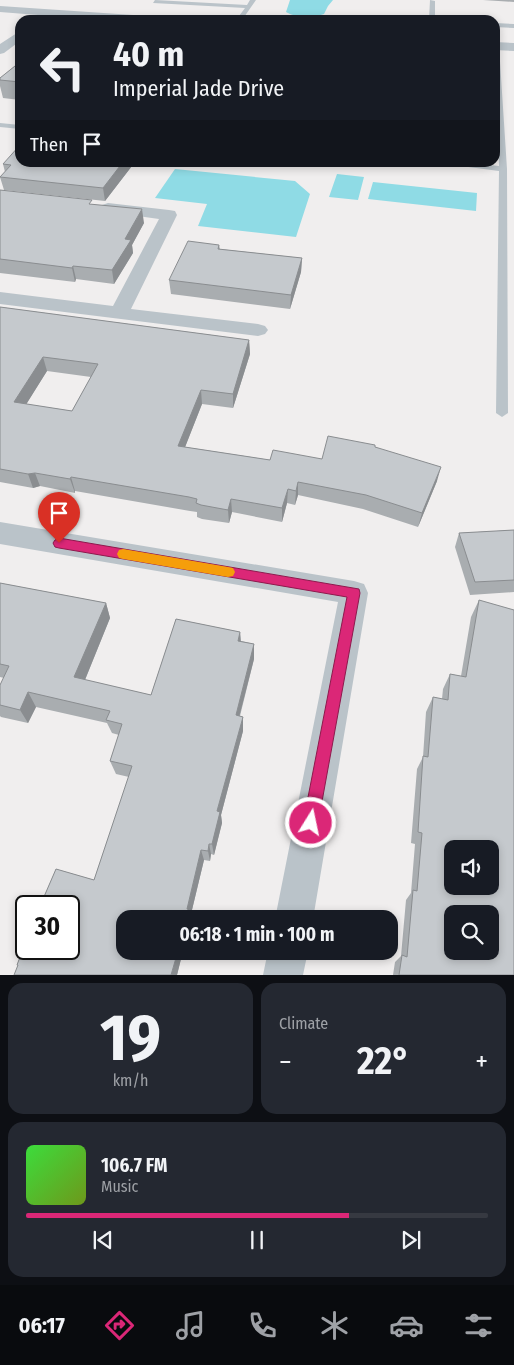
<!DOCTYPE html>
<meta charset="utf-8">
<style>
body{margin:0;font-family:"Fira Sans Condensed",sans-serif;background:#242831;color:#f1f3f6;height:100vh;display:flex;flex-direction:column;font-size:19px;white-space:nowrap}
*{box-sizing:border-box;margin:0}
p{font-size:16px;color:#9ea1a6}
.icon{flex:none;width:28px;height:28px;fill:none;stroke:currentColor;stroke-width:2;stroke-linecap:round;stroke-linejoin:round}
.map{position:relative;height:975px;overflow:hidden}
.sheet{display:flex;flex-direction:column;gap:8px;padding:8px;background:#0d0f14;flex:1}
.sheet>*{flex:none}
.hud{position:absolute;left:15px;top:15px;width:485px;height:152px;border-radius:15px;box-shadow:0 2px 8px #0003;background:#171b24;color:#f1f3f6;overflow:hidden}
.fabs{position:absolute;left:444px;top:840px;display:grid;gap:10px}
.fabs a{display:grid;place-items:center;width:55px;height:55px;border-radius:10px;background:#171b24;box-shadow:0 2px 8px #0003;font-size:25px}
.speed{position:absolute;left:15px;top:895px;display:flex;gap:10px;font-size:25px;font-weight:700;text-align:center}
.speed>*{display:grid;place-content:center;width:65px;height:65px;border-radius:50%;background:#171b24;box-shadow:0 2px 8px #0003;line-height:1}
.speed .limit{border:2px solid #111;border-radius:8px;background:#fff;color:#111}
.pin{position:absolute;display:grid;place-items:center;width:42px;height:42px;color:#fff;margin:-51px -21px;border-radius:50% 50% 50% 0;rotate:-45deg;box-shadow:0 0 5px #0007}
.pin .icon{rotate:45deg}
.me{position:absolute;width:55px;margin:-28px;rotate:10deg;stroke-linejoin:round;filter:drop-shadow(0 0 4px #0008)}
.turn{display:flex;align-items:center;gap:18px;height:105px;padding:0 15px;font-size:22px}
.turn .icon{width:65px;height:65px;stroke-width:2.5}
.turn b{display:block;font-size:35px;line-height:42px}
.then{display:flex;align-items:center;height:48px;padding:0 15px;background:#0003;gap:10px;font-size:19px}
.big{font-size:38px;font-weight:700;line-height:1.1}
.sheet .card{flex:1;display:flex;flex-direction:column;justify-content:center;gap:8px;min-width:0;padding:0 18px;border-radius:15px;background:#242831}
.sheet .dial{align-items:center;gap:0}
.dial b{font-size:65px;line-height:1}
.song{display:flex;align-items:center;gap:15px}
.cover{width:60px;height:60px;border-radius:8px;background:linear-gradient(135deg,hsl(120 70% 55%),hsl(80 70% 35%))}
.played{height:5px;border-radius:2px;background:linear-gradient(90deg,#db2777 70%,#363941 70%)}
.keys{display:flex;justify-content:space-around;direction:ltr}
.heat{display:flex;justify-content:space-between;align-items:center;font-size:28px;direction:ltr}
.sheet .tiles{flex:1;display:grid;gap:8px;grid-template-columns:1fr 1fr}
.card:last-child{grid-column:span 2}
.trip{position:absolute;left:116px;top:910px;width:282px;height:50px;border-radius:15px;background:#171b24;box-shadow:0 2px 8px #0003;font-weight:700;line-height:50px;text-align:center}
.dock{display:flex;height:80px;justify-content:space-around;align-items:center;background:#090b0e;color:#9ea1a6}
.dock .icon{width:35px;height:35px}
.dock .selected{color:#db2777}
.dock b{font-size:22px;color:#f1f3f6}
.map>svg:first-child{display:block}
.water{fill:#8fdbe5}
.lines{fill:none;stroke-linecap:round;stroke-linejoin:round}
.service{fill:#bac3c9;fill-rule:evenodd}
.minor{fill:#bac3c9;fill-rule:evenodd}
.tertiary{fill:#bac3c9;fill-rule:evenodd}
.wall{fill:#a9adb0;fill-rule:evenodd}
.shaded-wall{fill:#8a8d90}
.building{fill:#c5c9cd;stroke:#8a8d90;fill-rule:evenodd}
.route{fill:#db2777;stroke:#8e194d}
.slow{fill:#f59e0b}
</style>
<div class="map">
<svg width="514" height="975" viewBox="0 0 514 975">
<rect width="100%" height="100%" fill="#f0eeee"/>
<!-- water -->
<path class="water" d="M290,0H333L328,6L324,14C313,18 296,18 286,12Z
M175,169L295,181L310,194L296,237L198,226L207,204L155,198Z
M337,174L364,177L358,200L329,197Z
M373,182L477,193L476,211L368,199Z"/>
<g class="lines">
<!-- service -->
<path class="service" d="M155,0L247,5L250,0H256L242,20H236L245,8L153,3Z
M430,0L435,1V20H429Z
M495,23L514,24V28L495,27Z
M495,45L499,46L507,169L508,413L502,417L496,413L499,171L430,162H461L499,166Z
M0,123L20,125V129L0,127Z"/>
<!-- minor -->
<path class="minor" d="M108,203L169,210L175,211L177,215L131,309L258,324L265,326L268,330L265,334L258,336L0,304V292L113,306L159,219L102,211L100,208L102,205Z
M0,522L354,581L364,584L368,593L313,919H275L338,602L0,544Z
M268,951H308L303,975H263Z"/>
<!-- tertiary -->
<path class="tertiary" d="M0,6L148,16L154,20H101L0,12Z
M20,31V41L4,53L0,54V44Z
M495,42L514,43V51L495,50Z"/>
</g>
<!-- wall -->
<path class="wall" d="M483,0H514V2Z
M20,62V100L3,98L0,86V78Z
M135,162L105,201L4,190L0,177L5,172L3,164Z
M0,190L93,205L144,223L132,245L133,253L114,284L76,279L75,282L0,273Z
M219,245L220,249L302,258L301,272L290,309L171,294L169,280Z
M0,307L249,340L250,354L233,408L202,404L185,447L270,460L322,459L375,447L437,481L418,527L363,509L298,495L295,505L287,503L282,522L232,512L229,523L202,519L197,517V512L190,511L75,491V493L40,486L33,488L0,482ZM47,371L91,377L72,411L26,404Z
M514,530V592L470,595L455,547L459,533Z
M0,583L106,603L110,618L85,680L151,695L176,619L240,632L241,641L254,644V659L240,716L243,717V731L221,815L222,823L214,855L211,854L210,861L204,860L191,914L192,919H125V951H183L177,975H14L18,965H17L26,941V949H69V906H40L56,869L94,880L129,777L116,774L110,761L119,735L112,733L107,723L36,707L28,723L1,717L0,716V685L4,678L0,677Z
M479,600L514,975H393L395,962L401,956L406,900L411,893L415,844L411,843L417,769L423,757L426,712L433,697L442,699L443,689L450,674L461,676L471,617Z"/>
<!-- shaded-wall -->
<path class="shaded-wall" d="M123,162H135L105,201L103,188Z
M142,209L144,223L132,245L133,253L114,284L112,270L125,239Z
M302,258L301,272L290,309L291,295Z
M73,266L76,279L75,282L72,268Z
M249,340L250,354L233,408V394Z
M43,357L47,371L19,416L14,402Z
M201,390L202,404L180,460L178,446Z
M441,467L437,481L418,527L422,513Z
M35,473L40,486L33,488L28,474Z
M71,477L75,491V493L70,479Z
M298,482V495L295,505L296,491Z
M288,489L287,503L282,522V508Z
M231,499L232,512L229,523L228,510Z
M106,603L110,618L80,692L74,677Z
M240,632L241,648L238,641Z
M254,644V659L236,729V715Z
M28,692L36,707L28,723L20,710Z
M243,717V731L221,815L222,823L214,855L212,844L217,811Z
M209,844L211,854L210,861L208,851Z
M201,850L204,860L191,914L192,918V919H187V909Z
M178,951H183L177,975H171Z"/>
<!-- building -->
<path class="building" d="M20,62V82L0,80V78Z
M20,145V162H123L103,188L0,177L11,165L3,164Z
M0,190L92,200L89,204L142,209L125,239L131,240L112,270L73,266L72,268L0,259Z
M188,241L219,245L218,249L302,258L291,295L169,280Z
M0,307L249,340L233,394L201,390L178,446L270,460L273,450L322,459L328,436L375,445V447L441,467L422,513L366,495L298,482L296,491L288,489L282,508L231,499L228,510L201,505L196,503L197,499L189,497L71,477L70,479L35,473L28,474L0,469ZM43,357L98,364L72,411L14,402Z
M514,530V580L475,582L459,533Z
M0,583L106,603L74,677L151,695L176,619L240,632L238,641L254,644L236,715L243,717L217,811L220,812L212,844H209L208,851L201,850L187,909L190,910L187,919H125V951H178L171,975H14L18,965H17L26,941V949H69V906H40L56,869L94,880L132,766L110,761L122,724L106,720L110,711L28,692L20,710L0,705V685L9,666L0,664Z
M479,600L514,610V975H399L402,955L407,957L413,890L417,891L422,833L418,832L423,756L428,757L433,697L448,700L450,674L466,677ZM452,849H490V886H452ZM452,914H490V951H452Z"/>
<!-- route -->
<path class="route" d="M59,538L359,589L360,593L317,829L311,831L306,829L303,823L347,597L59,548L55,547L53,543L55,540Z"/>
<!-- slow -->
<path class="slow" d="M123,549L228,567L233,568L235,572L233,576L228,577L123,559L119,558L117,554L119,550Z"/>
</svg>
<div class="fabs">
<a><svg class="icon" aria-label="sound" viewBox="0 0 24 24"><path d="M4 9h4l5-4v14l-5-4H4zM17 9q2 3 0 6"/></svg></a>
<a><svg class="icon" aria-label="search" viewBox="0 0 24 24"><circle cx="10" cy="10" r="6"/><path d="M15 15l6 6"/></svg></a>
</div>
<div class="speed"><div class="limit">30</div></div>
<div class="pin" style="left:59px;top:543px;background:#d93025"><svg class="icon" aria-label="arrive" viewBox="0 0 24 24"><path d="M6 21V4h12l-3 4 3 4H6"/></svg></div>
<svg class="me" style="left:311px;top:823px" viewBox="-20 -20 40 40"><circle r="17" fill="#db2777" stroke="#fff" stroke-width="3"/><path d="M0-11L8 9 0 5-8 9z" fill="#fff"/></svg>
<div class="trip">06:18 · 1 min · 100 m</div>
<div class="hud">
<div class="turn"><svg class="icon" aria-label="left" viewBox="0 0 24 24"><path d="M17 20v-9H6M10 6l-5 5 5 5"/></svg><div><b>40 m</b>Imperial Jade Drive</div></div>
<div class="then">Then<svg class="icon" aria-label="arrive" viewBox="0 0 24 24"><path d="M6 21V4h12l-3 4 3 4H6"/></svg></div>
</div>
</div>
<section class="sheet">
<div class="tiles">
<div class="card dial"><b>19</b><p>km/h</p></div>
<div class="card"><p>Climate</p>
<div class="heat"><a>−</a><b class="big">22°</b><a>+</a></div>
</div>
<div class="card">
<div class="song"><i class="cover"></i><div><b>106.7 FM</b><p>Music</p></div></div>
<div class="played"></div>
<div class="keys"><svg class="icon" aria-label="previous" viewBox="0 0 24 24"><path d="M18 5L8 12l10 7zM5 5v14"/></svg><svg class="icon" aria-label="pause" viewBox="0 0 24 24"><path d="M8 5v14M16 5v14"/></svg><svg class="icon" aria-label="next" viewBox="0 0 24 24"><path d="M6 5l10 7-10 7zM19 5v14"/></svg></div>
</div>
</div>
</section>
<nav class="dock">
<b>06:17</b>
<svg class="icon selected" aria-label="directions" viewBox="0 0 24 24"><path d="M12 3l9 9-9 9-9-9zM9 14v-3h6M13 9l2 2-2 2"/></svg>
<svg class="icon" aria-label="music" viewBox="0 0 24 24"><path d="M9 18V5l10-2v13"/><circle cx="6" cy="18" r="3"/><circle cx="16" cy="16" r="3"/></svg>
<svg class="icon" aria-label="phone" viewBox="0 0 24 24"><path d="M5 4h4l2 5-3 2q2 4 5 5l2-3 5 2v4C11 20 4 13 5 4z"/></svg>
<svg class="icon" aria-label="climate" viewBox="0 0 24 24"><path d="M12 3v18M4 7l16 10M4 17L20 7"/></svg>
<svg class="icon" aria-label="car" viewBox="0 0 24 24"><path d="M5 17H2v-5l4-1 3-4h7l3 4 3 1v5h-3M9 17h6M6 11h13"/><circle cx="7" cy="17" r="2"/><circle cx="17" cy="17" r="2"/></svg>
<svg class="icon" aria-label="filters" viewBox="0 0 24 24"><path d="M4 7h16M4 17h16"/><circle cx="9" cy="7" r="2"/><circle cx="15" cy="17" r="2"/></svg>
</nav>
